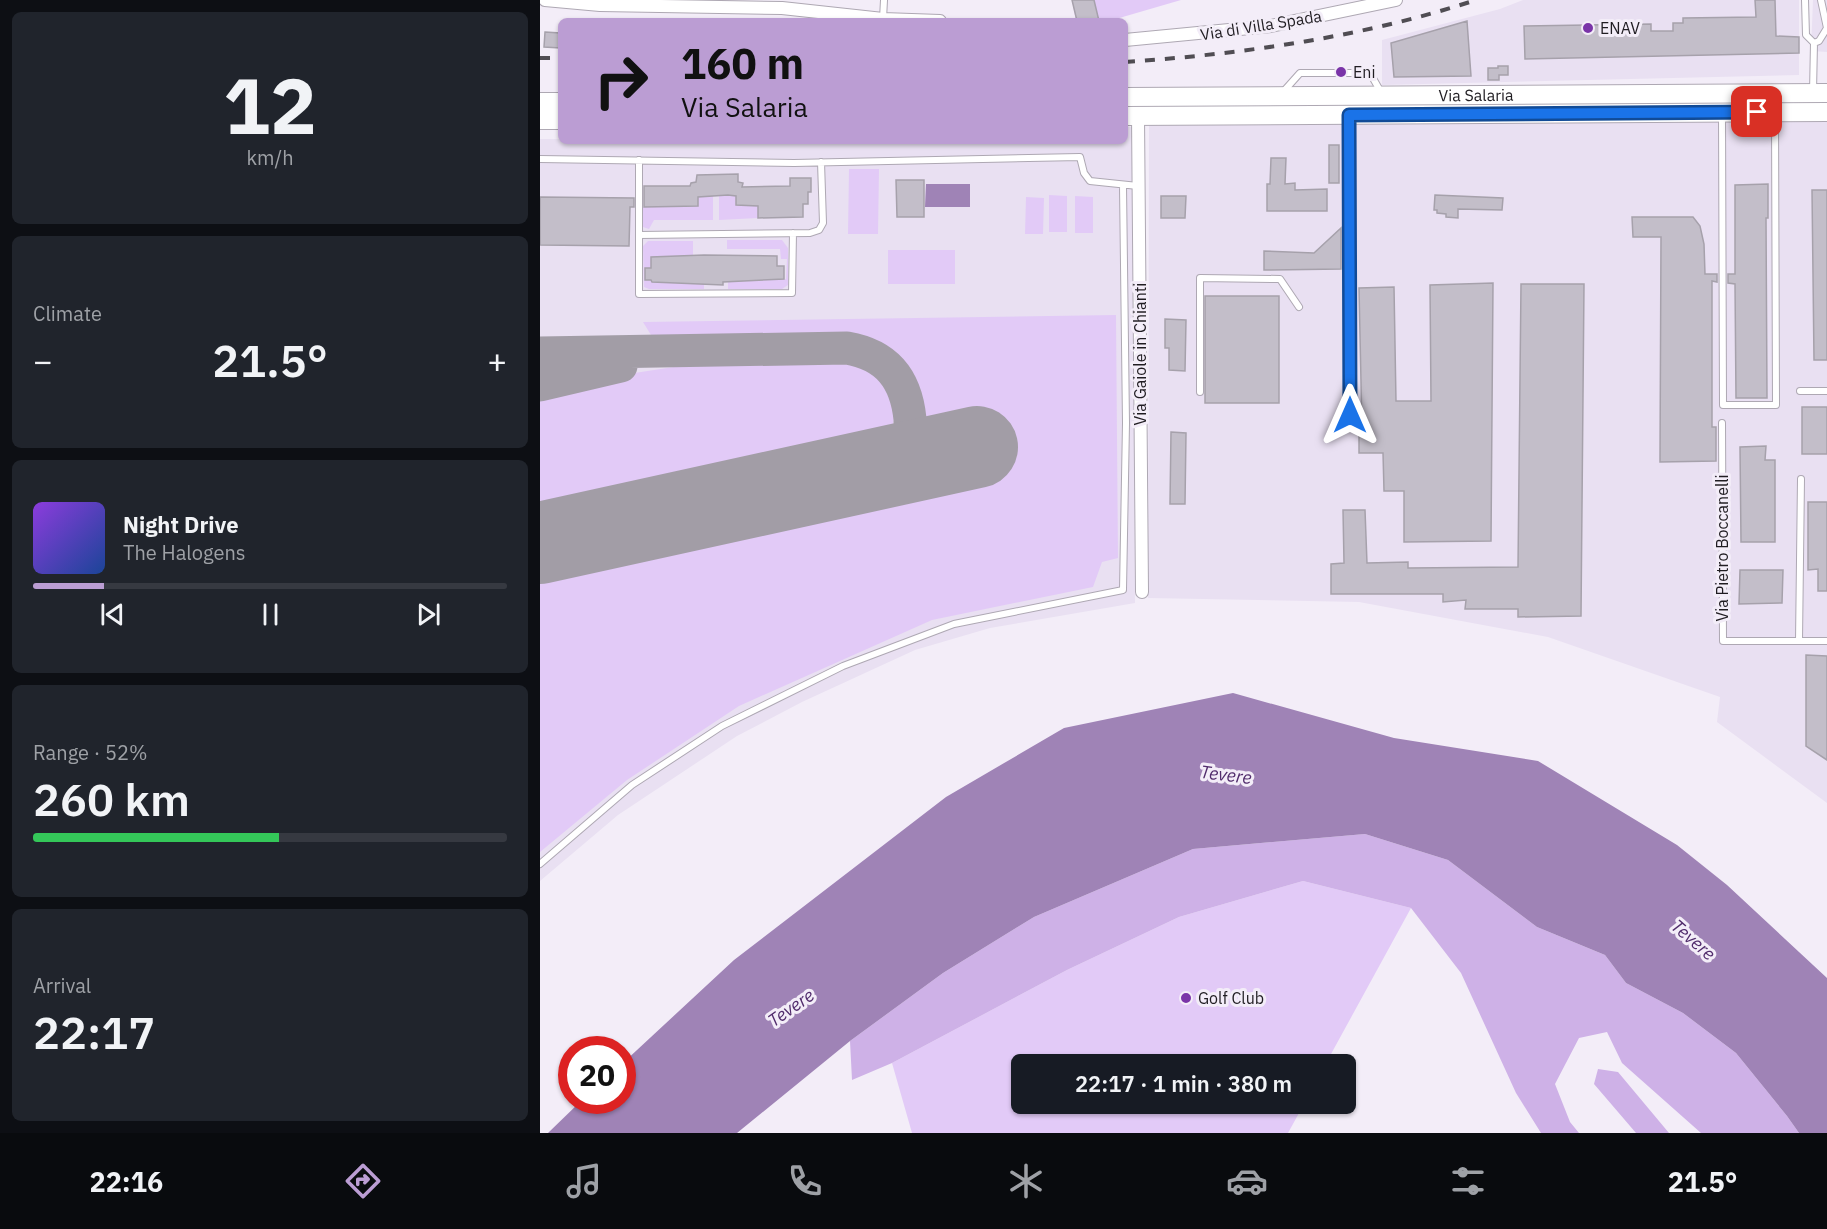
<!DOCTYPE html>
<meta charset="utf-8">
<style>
body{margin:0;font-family:"IBM Plex Sans",sans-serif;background:#20242c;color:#f1f3f6;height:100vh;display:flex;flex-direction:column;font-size:22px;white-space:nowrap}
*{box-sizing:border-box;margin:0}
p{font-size:20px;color:#9ea1a6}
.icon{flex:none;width:33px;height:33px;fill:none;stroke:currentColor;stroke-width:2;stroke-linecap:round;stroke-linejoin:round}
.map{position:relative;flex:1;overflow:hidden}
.details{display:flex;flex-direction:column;gap:12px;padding:12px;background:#0d0f14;width:540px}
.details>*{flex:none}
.top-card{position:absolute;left:18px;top:18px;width:570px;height:126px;border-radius:9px;box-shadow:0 2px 4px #0004;background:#bb9dd3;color:#111;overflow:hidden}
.speed{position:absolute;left:18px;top:1036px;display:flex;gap:12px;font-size:30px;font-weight:700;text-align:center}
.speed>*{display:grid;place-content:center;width:78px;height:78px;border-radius:50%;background:#171b24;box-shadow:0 2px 4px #0004;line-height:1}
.speed .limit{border:9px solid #d22;background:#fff;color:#111}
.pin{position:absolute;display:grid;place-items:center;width:51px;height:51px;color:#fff;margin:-26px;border-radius:12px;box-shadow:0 3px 9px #0006}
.me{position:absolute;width:66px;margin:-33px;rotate:0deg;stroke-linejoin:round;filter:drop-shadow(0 0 4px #0008)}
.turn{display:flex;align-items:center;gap:21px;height:126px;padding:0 24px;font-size:27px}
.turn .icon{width:78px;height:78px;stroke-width:2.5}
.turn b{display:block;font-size:42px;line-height:51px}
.big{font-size:45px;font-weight:600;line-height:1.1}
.details .widget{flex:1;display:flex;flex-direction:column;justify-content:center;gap:9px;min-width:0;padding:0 21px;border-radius:9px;background:#20242c}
.details .dial{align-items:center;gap:0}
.dial b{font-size:78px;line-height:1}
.song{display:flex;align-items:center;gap:18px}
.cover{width:72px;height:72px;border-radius:9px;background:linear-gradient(135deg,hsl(270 70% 55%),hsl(220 70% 35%))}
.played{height:6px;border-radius:3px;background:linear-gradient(90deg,#bb9dd3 15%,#363941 15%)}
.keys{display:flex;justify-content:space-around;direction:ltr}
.heat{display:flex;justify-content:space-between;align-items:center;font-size:33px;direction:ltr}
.charge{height:9px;border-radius:4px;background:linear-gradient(90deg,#34c759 52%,#363941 0)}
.trip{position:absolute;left:471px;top:1054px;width:345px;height:60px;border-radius:9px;background:#171b24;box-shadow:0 2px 4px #0004;font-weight:600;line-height:60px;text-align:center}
.tabs{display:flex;height:96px;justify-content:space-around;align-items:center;background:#090b0e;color:#9ea1a6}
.tabs .icon{width:42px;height:42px}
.tabs .current{color:#bb9dd3}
.tabs b{font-size:27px;color:#f1f3f6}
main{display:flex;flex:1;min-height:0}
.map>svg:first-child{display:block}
.built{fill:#e9e0f2}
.green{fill:#e2caf7}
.forest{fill:#ceb1e7}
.water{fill:#9f83b6}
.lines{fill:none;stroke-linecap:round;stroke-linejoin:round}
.taxiway{stroke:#a29da6;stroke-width:33}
.runway{stroke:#a29da6;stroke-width:82}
.building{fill:#c3bec9;stroke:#a6a1ab;stroke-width:1.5}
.lane-casing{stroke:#aea8b3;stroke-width:8}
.street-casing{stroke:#aea8b3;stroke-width:14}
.primary-casing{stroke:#aea8b3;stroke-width:20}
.lane{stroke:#fff;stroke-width:6}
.street{stroke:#fff;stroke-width:12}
.primary{stroke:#fff;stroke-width:18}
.rail{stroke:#504d53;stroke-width:4;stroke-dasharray:10 10;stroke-linecap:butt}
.route-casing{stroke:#114b97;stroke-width:15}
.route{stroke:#1a73e8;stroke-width:10}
.poi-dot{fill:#7a34a8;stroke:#f3edf8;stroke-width:2}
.labels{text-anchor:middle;stroke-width:6;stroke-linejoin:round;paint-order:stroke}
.street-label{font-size:16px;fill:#201d22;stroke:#f3edf8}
.poi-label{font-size:16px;fill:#201d22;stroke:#f3edf8;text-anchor:start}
.water-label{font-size:18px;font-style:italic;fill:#512c6c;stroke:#f3edf8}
</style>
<main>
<section class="details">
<div class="widget dial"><b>12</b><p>km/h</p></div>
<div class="widget"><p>Climate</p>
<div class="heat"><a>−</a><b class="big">21.5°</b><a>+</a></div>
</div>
<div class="widget">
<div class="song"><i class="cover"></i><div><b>Night Drive</b><p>The Halogens</p></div></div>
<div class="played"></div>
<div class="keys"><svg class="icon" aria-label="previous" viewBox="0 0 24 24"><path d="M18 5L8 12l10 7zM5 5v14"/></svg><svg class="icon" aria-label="pause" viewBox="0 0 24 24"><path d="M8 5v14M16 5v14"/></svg><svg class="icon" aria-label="next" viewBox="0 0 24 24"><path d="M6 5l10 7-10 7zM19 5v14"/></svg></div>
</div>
<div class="widget"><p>Range · 52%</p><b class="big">260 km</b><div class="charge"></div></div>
<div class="widget"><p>Arrival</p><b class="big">22:17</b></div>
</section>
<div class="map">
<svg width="1287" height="1133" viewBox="0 0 1287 1133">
<rect width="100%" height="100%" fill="#f3edf8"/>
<!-- built -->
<path class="built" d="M983,0H1259V75L842,85V40L960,9Z
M1273,0H1287V52L1271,51Z
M1287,122V803L1177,722L1180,697L1008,637L819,602L608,598L609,123Z
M585,127H593L595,603L450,628L375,650L262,702L197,736L78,815L0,881V139L585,141Z"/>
<!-- green -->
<path class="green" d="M532,0H641L569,21H536Z
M309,169H339L338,234H308Z
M509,195L527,196V232H509Z
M158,196H173V220H114L109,229L103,227V207L158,206Z
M179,196H196L197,205L218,206V218L179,220Z
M535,196L553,197V233H535Z
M486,197L504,198L503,234H485Z
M187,240H242L248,248V285L242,289H188V281L246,279L247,259H241L240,249H187Z
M108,241H153V256L111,257V268H105V280H111L112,282H164V289H109L104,287L103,246Z
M348,250H415V284H348Z
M576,315L578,558L562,562L553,587L392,620L199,706L87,780L0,852V578L455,474L443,414L394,426L385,422C367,377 368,356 318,337L121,341L111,335L103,322Z
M298,360C311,361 323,362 334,370C352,384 362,420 346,438L0,517V395L88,374L153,364Z
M763,881L871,908L785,1065H482V1104H764L748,1133H372L352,1063L527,970L639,917Z"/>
<!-- forest -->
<path class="forest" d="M825,834L908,860L997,927L1065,955L1086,983L1143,1013L1196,1053L1247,1116L1259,1133H1161L1082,1063L1067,1032L1039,1038L1015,1084L1030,1122L1039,1133H1001L976,1093L921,973L871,908L763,881L639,917L527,970L352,1063L312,1080L310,1041L403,973L494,917L653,849Z
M1058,1069L1078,1072L1129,1133H1096L1054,1084Z"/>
<!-- water -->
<path class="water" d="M386,184H430V207H385Z
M693,693L854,738L998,761L1137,845L1187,885L1287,978V1133H1259L1247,1116L1196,1053L1143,1013L1086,983L1065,955L997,927L908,860L825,834L653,849L494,917L403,973L310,1041L197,1133H8L41,1101H82L83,1063L194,960L406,797L524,728Z"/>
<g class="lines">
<!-- taxiway -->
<path class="taxiway" d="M0,353L307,348C347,355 366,379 370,419C370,430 371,442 365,452C361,458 353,462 347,467
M0,385L81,366"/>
<!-- runway -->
<path class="runway" d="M0,543L437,447"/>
</g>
<!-- building -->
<path class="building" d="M532,0H554L559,21H537Z
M1215,0H1235L1236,36L1259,37V53L985,59L984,26L1111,24V31H1133V23H1143V18L1216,17Z
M927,21L931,76L854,77L851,43Z
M5,32L20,33V48L4,47Z
M958,66H968V75H959V80H948V68H958Z
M789,145H799V183H789Z
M731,158H746L745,184L755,183V190L787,189V211H727V184H730Z
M198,174V182L203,183L202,187L250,186V178H271V192H268V204H263V217L218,218V206L196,205V196L188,195L158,197V206L104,207V186H150L151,183L156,182L157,175Z
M356,180H384V217H357Z
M1228,184V218H1226L1227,398H1196L1195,284L1188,283V274H1195V185Z
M1272,190H1287V360H1274Z
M895,195L963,198L962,210L918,209V218L906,217V214L897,213V210H894Z
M621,196H646L645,218H621Z
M0,197L94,198V207H90L89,246L0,245Z
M1092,217H1153L1160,226L1164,244L1165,274H1177V282L1172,281V427H1176V461L1120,462L1121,237H1093Z
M801,228V269L724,270V251L774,253Z
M164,255L237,256V266H244V279L183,282V285L112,282L111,280H105V268H111V257Z
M953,283L951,541L864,542V491H844L843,453H819V429H822L819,288L854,287L856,401H891L890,285Z
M981,284H1044L1041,616L978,617V609H925L926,600L903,602V594H791V564L804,563L803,510H825L827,563L868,562V568L978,567Z
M665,296H739V403H665Z
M625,319L646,320L645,371L629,370V348H625Z
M1262,407H1287V454H1262Z
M631,432L646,433L645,504H630Z
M1226,446L1225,460H1235V542H1201L1200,447Z
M1268,502H1287V591H1278V569L1268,570Z
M1200,570H1243L1242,603L1199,604Z
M1266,655L1287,656V760L1266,746Z"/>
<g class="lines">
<!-- lane casing -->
<g class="lane-casing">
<path id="lane" d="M1265,0L1266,35L1274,43L1273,92
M343,19L344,0
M1274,43L1279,41L1287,28L1281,0
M743,92L760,73H830L842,94
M1182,113L1183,405H1236L1235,114
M809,116L810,415
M0,159L254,163L540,157L544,173L550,181L598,186
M99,160V235L270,233L279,230L283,223L281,162
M99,235V294L252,293L253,233
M1260,391H1287
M660,392V278L740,279L759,307
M1182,423L1183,641H1287
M1259,641L1261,479
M0,864L92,785L182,726L303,666L414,624L583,590L586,423L583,186"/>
</g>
<!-- street casing -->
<g class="street-casing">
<path id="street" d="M5,0L60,5L242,8L343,19L400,21
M585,40L731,26L856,0
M598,116L602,592"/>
</g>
<!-- primary casing -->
<g class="primary-casing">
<g id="primary">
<path id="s1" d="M585,97L1287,93"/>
<path d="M0,102H21"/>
<path d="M585,116L1287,112"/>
<path d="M0,120H21"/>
</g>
</g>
<!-- lane -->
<use href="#lane" class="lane"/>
<!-- street -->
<use href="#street" class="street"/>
<!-- primary -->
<use href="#primary" class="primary"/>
<!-- rail -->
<path class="rail" d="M0,58H21
M585,62C703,54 823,37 936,0"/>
</g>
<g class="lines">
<!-- route casing -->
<g class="route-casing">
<path id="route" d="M810,415L809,115L1217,112"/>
</g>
<!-- route -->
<use href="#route" class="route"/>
</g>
<!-- markers -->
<g class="poi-dot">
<circle cx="1048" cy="28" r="6"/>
<circle cx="801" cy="72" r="6"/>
<circle cx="646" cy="998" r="6"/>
</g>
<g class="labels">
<!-- street labels -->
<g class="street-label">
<text transform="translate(721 25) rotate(-9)" y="6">Via di Villa Spada</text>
<text dy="6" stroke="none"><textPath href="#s1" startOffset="351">Via Salaria</textPath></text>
<text transform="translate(600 354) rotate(-90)" y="6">Via Gaiole in Chianti</text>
<text transform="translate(1182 548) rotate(-90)" y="6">Via Pietro Boccanelli</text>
</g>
<!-- poi labels -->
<g class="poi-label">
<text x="1060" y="34">ENAV</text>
<text x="813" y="78">Eni</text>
<text x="658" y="1004">Golf Club</text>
</g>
<!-- water labels -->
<g class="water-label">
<text transform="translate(686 775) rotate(7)" y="6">Tevere</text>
<text transform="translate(1153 940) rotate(41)" y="6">Tevere</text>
<text transform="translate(251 1008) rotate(-35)" y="6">Tevere</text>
</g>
</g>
</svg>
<div class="speed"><div class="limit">20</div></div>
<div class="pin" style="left:1217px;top:112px;background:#d93025"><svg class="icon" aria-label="arrive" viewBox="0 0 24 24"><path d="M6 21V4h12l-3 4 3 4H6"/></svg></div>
<svg class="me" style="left:810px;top:415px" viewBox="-20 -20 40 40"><path d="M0-17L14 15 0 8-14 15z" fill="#1a73e8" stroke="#fff" stroke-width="4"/></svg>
<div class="trip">22:17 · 1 min · 380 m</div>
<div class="top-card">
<div class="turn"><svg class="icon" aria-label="right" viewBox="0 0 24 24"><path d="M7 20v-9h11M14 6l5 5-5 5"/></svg><div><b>160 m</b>Via Salaria</div></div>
</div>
</div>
</main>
<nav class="tabs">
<b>22:16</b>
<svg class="icon current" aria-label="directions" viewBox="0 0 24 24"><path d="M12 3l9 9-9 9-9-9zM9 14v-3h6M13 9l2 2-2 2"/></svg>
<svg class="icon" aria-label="music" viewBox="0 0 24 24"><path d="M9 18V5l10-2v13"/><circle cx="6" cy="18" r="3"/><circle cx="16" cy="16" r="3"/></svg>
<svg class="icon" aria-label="phone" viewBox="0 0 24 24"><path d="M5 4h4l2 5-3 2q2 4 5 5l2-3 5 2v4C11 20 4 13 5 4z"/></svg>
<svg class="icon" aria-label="climate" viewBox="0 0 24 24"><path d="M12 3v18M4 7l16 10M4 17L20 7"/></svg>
<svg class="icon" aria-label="car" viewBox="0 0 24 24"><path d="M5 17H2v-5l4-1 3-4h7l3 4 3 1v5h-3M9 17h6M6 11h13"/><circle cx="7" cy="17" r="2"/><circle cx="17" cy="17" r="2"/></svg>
<svg class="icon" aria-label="filters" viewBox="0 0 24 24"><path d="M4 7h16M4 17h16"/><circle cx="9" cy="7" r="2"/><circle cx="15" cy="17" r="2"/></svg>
<b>21.5°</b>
</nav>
